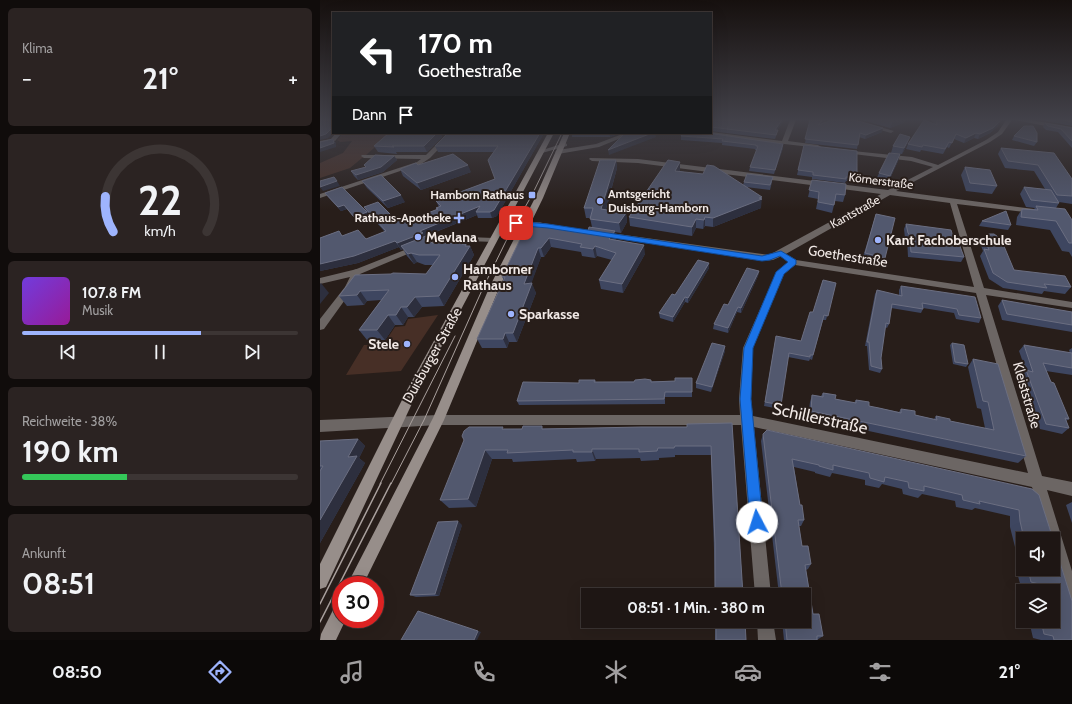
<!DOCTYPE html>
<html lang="de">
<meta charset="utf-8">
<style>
body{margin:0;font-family:Cabin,sans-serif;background:#2b2322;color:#f1f3f6;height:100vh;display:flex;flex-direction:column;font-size:15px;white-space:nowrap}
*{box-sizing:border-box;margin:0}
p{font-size:13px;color:#a19fa0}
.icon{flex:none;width:22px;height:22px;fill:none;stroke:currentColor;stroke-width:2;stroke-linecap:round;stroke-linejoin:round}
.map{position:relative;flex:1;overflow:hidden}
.sheet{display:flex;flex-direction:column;gap:8px;padding:8px;background:#100c0b;width:320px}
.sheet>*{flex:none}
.guide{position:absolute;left:12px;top:12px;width:380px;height:122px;border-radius:0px;box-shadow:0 4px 16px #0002,0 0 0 1px #3c3534;background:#202124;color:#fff;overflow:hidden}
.buttons{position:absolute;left:696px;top:532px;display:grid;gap:8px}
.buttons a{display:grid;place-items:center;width:44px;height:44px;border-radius:0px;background:#1e1614;box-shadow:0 4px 16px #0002,0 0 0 1px #3c3534;font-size:20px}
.speed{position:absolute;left:12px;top:576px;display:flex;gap:8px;font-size:20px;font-weight:700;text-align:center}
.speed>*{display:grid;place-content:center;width:52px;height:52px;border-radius:50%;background:#1e1614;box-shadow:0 4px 16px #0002,0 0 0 1px #3c3534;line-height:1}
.speed .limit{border:6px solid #d22;background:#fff;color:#111}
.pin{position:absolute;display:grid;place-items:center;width:34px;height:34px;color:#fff;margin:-17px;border-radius:8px;box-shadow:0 2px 6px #0006}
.me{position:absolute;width:44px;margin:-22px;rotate:355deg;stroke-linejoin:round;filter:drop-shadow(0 0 3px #0008)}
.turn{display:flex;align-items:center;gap:14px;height:84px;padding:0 20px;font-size:18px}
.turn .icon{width:52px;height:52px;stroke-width:2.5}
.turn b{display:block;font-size:28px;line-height:34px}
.then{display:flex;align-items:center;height:38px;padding:0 20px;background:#0003;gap:8px;font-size:15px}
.big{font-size:30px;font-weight:700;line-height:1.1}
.sheet .tile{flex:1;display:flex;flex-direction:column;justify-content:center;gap:6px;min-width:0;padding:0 14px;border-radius:6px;background:#2b2322}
.sheet .dial{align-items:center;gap:0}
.dial svg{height:104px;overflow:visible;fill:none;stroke:#3c3534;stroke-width:7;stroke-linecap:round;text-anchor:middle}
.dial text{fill:#f1f3f6;stroke:none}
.song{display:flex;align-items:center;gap:12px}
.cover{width:48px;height:48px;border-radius:6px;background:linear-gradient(135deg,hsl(260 70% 55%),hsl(300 70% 35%))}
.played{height:4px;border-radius:2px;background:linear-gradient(90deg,#9eb4fd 65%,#3c3534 65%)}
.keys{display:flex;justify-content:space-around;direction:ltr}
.heat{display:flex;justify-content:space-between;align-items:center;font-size:22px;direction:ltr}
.charge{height:6px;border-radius:3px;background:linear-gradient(90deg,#34c759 38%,#3c3534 0)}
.trip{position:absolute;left:261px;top:588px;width:230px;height:40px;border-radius:0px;background:#1e1614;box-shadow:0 4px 16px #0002,0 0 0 1px #3c3534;font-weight:700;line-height:40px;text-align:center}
.dock{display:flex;height:64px;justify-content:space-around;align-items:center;background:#0c0908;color:#a19fa0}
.dock .icon{width:28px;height:28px}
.dock .current{color:#9eb4fd}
.dock b{font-size:18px;color:#f1f3f6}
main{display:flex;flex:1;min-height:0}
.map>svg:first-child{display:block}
.green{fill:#472f26}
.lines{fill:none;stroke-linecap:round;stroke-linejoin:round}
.pedestrian{fill:#6c6664;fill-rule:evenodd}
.minor{fill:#6c6664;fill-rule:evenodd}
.tertiary{fill:#6c6664;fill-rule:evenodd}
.secondary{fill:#978e8a;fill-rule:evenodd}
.tram-far1{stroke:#aaa19e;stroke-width:1}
.tram{stroke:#aaa19e;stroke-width:1.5}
.wall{fill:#3e4660}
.shaded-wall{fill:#2d2f3e}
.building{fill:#52586e;stroke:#6b6e81}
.route{fill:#1a73e8;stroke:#114b97}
.poi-dot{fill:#9eb4fd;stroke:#281e1a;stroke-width:1.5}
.labels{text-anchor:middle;stroke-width:4;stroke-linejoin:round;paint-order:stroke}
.far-street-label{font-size:12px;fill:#f1e9e6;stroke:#281e1a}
.far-poi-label{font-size:12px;font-weight:bold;fill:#f1e9e6;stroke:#281e1a;text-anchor:end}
.poi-label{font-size:14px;font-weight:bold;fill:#f1e9e6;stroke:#281e1a;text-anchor:start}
.street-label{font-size:14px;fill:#f1e9e6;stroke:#281e1a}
.near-street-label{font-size:17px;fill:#f1e9e6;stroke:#281e1a}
</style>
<main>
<section class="sheet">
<div class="tile"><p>Klima</p>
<div class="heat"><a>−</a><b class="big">21°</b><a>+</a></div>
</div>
<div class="tile dial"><svg viewBox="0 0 100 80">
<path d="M14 69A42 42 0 1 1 86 69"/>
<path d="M14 69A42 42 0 0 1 8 42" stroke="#9eb4fd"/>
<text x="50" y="56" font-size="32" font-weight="700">22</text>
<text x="50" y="72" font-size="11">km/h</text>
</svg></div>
<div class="tile">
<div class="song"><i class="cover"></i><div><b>107.8 FM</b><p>Musik</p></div></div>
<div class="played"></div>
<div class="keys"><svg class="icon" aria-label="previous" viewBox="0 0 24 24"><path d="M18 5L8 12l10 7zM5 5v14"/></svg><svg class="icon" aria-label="pause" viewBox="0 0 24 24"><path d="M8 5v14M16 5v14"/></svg><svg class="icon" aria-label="next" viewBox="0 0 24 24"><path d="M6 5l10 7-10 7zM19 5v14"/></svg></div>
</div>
<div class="tile"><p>Reichweite · 38%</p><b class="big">190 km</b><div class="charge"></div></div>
<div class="tile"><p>Ankunft</p><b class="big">08:51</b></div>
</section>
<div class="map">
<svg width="752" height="640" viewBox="0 0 752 640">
<rect width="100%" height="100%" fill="#281e1a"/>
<!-- green -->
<path class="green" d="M23,133H71L46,155H61L58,158H42L30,168L0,178V163L23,153L32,141L20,142L17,140Z
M118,315L81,371L26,375L44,345H63L75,327L85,326L88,319Z"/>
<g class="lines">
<!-- pedestrian -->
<path class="pedestrian" d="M120,236L174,238L177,240L174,242L121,240L40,274H37L33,272L34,270Z"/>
<!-- minor -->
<path class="minor" d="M470,120H476L468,141L498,145L501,147L500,148L384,135L381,133L391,132L462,141Z
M525,120H536L574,131L571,133Z
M686,120H692L682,134L670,142L576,191L714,209L718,211L714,213L637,204L664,288L752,302V308L666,295L722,476L752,482V496L727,490L752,571V605L746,603L744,597L733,559V539H727L712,487L434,427L451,595H435L421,425H118L114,424L112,420L114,416L118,415H420L419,399L423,348L456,273L468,262L464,258L468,255L476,260L654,287L630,203L570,195L464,255L453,260L442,261L283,236L279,234L283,232L449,255L561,194L318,163L272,161L269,159L270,158L318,159L568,190L613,167L591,161L525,153L523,152V150L592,157L618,165L666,140L678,132ZM475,265L656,293L708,473L433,416L431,399L433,348L464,274Z
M16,133H22L15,141L0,145V141L11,139Z
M128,133H134L110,158L101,164L0,198V194L97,162L101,159L44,158L41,156L42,155H106Z
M180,221C189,220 226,221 232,226L228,228L183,225H180Z
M37,269L41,272L32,290L4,329L0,330V319L25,287L30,277L0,284V278Z
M437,621H453L456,640H438Z"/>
<!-- tertiary -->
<path class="tertiary" d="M695,120H710L752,127V131Z
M305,133H313L279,147L238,154L235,152L238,150L276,144Z
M245,143L247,144V146L222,153L219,151Z
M118,415L122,416L124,420L122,424L118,425L0,432V420Z"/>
<!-- secondary -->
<path class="secondary" d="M228,133H234L96,395L6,587L0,589V564L87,390Z
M244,133H250L223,198L180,286L124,420L43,585H27L113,418L170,286L215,198Z
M21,604V619H26L16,640H0L1,634L15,606Z"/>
<!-- tram-far1 -->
<path class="tram-far1" d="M60,484L135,336
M71,484L104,420L163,288L188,237L212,195L242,133"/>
<!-- tram -->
<path class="tram" d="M0,604L61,483
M0,622L71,483"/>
</g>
<!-- wall -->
<path class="wall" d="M391,120H464L457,130V134L455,139L391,131Z
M490,120H505L502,124L562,132L545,139L539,137L537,149L485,143Z
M542,120H585L583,123L570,128Z
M612,120H676L680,121L678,126L670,133L658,139L654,138L644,143L634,139L629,148L627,147L623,154L601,150L600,152L586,149L588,144L613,123Z
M721,120H752V126Z
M725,123L752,128V148L738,132L726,130L723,127Z
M69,133H120L122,137L107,152H76L77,154L58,152L54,146Z
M224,133L177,216L172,218H158L157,215L104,237L112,243H142L143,244H146L147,246H150L154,255L124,306L102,307L94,317H88L83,325H75L65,340H47L39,330L61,300L47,301L44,305L27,306L19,296L106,274L113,265H105L97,262L94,264L87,256L83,249L81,250L79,247L38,263L0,271V238L19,231L22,236L46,239L65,232L48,213L44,207L77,221L90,220L117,210L116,208L119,207L116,201L175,179L174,152H118L115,146Z
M252,133H301L290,137H252Z
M361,136L463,144V148L454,174L429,171L430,167L437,150H435V149L402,145V143L361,140Z
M694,136L717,142L714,146L692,140Z
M588,143L582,154L571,153L573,146Z
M484,145L537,178L536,182L526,181L525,183L492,179V177L477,175Z
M681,148L752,179V204L739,202V203L736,208L752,220V257L749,252L742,251L730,230L696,225L697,217L702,209L713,210L715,208L706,207L700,194L704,187L725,189L714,171L685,168L678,154Z
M580,154L578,161L568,183L556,180L559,173Z
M74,156L77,160L63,172L38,180L34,176L31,171L46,167L44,165Z
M296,160L297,168L286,210L306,213L307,222L301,233L295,232L296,240L325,254L303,293L281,289L279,280L292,260L277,256L275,258L262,256L261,252L231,247L224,257H221L211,283L216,293L197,342H189L187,348H162L157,339L184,280L182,277L206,227L268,231L272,227L270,218H266L264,208Z
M360,162V171L423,185L424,182H452L450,190L426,187L441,208L393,227L385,226L383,229L376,228L372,236L310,226L309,217Z
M98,165L151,172L101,190L83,176L80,169Z
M645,167L677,186L672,194L646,191L641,175Z
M492,180L525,195L523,202L515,201L512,213L496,209L498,199L488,197Z
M42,181L85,202L68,208L47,188Z
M5,193L47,212L50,216L37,221L27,209L21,211L8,197Z
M556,214L565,258L562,265L542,260Z
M662,221L691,225L688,230L659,226Z
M586,224L644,257L641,262L588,257L587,238H585L584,229Z
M664,237L694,270L751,287L745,294L724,291L722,294L683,288L669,279L660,256L663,251L660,243Z
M389,263V268L368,303L365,302L353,322L340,318L339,313L355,295Z
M439,271L438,276L421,313L417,312L408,333L393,329L394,324L408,305Z
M516,283L506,320H503L492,360L490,359L489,361L468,357L460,409L444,406L456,336L481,341L493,312Z
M581,286L661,318L659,323L636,319L634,313L603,308V309L601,313L571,308L569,324L567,328L565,327L561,358L562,369L560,373L549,370L547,346H545L555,294L557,290L579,296V290Z
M682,300L752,312V332L682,320L678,306Z
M632,343L648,364L646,367L633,364L630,345Z
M704,345L750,353L749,350L752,348V375L726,371L731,382L749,419L746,421L749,428L742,434L720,429L701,376L706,371L699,351Z
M405,346V351L391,392L376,388V383Z
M653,359L706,456L698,463L488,418L490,402L492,395L501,396L503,393L515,399L534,403L536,400L549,406L579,412L581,409L595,415L614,419L616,416L630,421L665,428L661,409L657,408L648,367Z
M372,378V397H345V404L199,405L197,401L259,383L275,380L276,382L355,381Z
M412,423L423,595H395L394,550L391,455H355V457L339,458V460L321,461L320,458L276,459L275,461L257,462L256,459L193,462L192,459H172L156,507L129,508L120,500L184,429L367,427Z
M443,434L712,489L733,539H703V569H733L752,640H721L713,638L709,621H733V591H709L708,588L701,587L696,569L700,567L690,527V516L655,508L652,510L636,507L635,501L602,494L598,498L583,494L582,489L562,484L559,488L545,485V480L522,475L512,473L510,477L495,473V472L474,467L480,505L484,520L481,526H479L482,546L491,564L488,569L486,570L493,614L503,636L497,640H464L462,621H484V595H459L441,441Z
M38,439L45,446L39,458L45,463L0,543V441Z
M752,502V523L746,505Z
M142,525L119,596L96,597L90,595Z
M395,621H425L426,640H395Z"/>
<!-- shaded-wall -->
<path class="shaded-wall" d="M462,120H464L455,134V130Z
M503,120H505L498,129V125Z
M574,120H585L583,123L570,128L573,121Z
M680,121L678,126L670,133L658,139L660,134Z
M13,127V133L8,138L0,140V136Z
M563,128L562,132L545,139L546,135Z
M117,133H120L122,137L107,152L104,146Z
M220,133H224L177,216L172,218L170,212Z
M289,133H301L290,137Z
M332,133H335L336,137L289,155L288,150Z
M656,133L654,138L644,143L646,138Z
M590,137L588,143L582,154L584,148Z
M13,139L16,143V147L0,152V148Z
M463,144V148L454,174L455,170Z
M580,154L578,161L568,183L570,176Z
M74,156L77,160L63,172L38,180L36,175Z
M296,160L297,168L283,219L281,209Z
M360,162V170L355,179V171Z
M148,165L151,172L101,190L97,183Z
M17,181L20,186L3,191L0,187Z
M81,195L85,202L68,208L63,201Z
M442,197L441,208L393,227V218Z
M24,205L27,209L21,211L18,207Z
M160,206L156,212L157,215L81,246L83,249L81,250L77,243L100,231Z
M47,212L50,216L37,221L34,217Z
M306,213L307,222L301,233L299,223Z
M385,217V226L383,229L384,220Z
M376,219V228L372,236V227Z
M295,231L296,240L291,248L289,239Z
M229,238L231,247L224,257L221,248Z
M75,241L79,247L38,263L0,271V264Z
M142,243L146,251L145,246L146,244L148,248L150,246L154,255L124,306L119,296Z
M324,245L325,254L303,293L302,284Z
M275,246L277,256L275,258L273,249Z
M218,248L221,257L208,293L204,284Z
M91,253L97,262L94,264L88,254Z
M389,263V268L368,303V298Z
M439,271L438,276L421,313V308Z
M1,283L9,293L0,304V284Z
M212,283L216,293L197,342L193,333Z
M40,291L47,301L44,305L37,295Z
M95,297L102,307L94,317L87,307Z
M365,297V302L353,322V317Z
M81,307L88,317L83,325L76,315Z
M418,307L417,312L408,333V328Z
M68,315L75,325L65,340L57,330Z
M185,333L189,342L187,348L183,339Z
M405,346V351L391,392L392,387Z
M38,439L45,446L39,458L45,463L0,543V520L28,457Z
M272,449L276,459L275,461L272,452Z
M165,450L172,459L156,507L148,499Z
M138,521L142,525L119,596L115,594Z
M158,631L161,632L157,640H154Z"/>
<!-- building -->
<path class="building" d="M0,120H13V127L6,134L0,136Z
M391,120H462L455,130H458L456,135L391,127Z
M490,120H503L498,125L512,120H534L563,128L546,135L540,133L538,145L485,139Z
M604,120L617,125L616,120H676L680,121L673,128L660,134L656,133L646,138L636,134L632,143L629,142L625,149L603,145L602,147L588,144Z
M744,120H752V122Z
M725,123L752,128V141L741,129L728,126Z
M704,126H713L717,133V142L694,136Z
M69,133H117L104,146H72L74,147L54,146Z
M128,133H220L174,210L170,212H156L160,206L100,231L103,233L77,243L75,241L34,256L0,264V238L19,231L22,236L38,230L46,239L66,231L44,207L58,202L77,221L87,217L90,220L118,209L116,208L121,206L116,201L175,179L168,160L178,146H115Z
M305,133H332L288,150Z
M363,133H388L463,144L455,170L430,167L438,146H436V145L402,141L403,139L361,136Z
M580,134L590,137L584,148L573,146Z
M13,139L14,143L0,148V142Z
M484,145L537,151V178L526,177V179L493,175V172L478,170Z
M681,148L734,153L752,179V196L737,195L718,165L688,161Z
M569,153L580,154L570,176L559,173Z
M133,154L148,165L97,183L80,169L96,163L98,165Z
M55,155L74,156L61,167L36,175L31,171L46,167L44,165Z
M280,160H296L281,209L306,213L299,223L270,219L273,208H264Z
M348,160L360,162L355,171L383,174L387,165L394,166L442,197L439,198L442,199L393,218L385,217L384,220L376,219L372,227L309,217Z
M645,167L670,170L677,186L650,183Z
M427,174L453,177L450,185L424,182Z
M61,175L81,195L63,201L42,181Z
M14,177L17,181L0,187V181Z
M492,180L526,184L525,195L516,194L514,205L498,202L499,192L489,190Z
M22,187L47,212L34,217L24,205L18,207L5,193Z
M704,187L731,190L739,203L711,200Z
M716,206L745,209L752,220V243H749L736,221L701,217L702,209L718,210Z
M686,211L691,225L662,221Z
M556,214L575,218L565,258L545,253Z
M220,223L268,231L269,227L295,231L289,239L324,245L302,284L279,280L296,253L275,246L273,249L260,247L262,244L229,238L221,248H218L204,284L212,283L193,333H185L183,339H157L185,277H182L206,227Z
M586,224L631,230L634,240L638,241L644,257L591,252L589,234L588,233Z
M668,234H674L681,239L694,270L745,276L751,287L724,284L727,288L687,282L673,273L664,249L669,250L664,237Z
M106,236L112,243H142V244H146L145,246H150L119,296L95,297L87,307H81L76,315H68L57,330H39L69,290L40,291L37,295L19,296L35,275L71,274L73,273L106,274L120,255H99L91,253L88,254L81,246Z
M378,260L389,263L368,298L365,297L353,317L339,313L352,294L355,295Z
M427,268L439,271L421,308L418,307L408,328L394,324L404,304L408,305Z
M503,280L516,283L508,316L504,315L493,355H490V357L469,353L461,405L445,402L456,336L481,341L490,312H493Z
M581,286L655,297L661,318L639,315L637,309L602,303L603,309L572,304L569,324L566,323L561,358L562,369L551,366L549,342H547L557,290L582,296Z
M682,300L752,312V325L687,314Z
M392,343L405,346L392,387L376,383Z
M632,343L644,345L648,364L635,362Z
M704,345L752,353V368L723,363L731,382L734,383L749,419L745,418L749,428L726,424L706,370L713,372Z
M653,359L678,364L706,456L491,411L492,395L503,397V393L516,395L515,399L536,403V400L549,402V406L559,408L581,413V409L595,411V415L617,420L616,416L630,419V421L674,430L668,402L663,401Z
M355,378H372V392H345L344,399L197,401L203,382L259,383V380H275L274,382H314L315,380L325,379L331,380V382L355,381Z
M412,423L423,595H395V543L391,446H355L354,448H338L337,451L319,452V449H272V452H253V450L187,453L188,450H165L148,499L120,500L144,440L142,436L144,431L149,427H183L182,429H202L203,426H222V429L321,427H367V424Z
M447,430L712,489L719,495L733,539H704L700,521L699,510L659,501L660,504L643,500L642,495L604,486V491L589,488L588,482L565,477L564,482L550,478L549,473L526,468L513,465V470L499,466V465L472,459L480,505H482L484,520H478L482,546H488L491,564L485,565L493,614H499L503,636H497V640H467L465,621H484V595H462L443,434Z
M38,439L28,457L37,456L0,520V471L3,466H0V441Z
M138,521L115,594L90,595L118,522Z
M733,540L752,601V640H734L733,636L724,634L721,621H733V591H721L719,584L711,582L708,569H733Z
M98,611L158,631L154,640H81Z
M396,621H425L426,640H396Z"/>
<!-- sky -->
<linearGradient id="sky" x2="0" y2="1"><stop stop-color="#16100e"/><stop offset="0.57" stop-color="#424149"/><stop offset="1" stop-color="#424149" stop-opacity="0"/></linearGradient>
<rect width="752" height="210" fill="url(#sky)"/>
<!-- route -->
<path class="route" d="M196,221L228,224L442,256L461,251L476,260V264L464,274L433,348L431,399L443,522L441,527L437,529L432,527L430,522L420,399L424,348L456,272L468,262L460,256L450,260L442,261L228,228L193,225V222Z"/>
<!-- markers -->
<g class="poi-dot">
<rect x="208" y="191" width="8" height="8" rx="2"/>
<circle cx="280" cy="201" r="4"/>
<path d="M137 212h4v4h4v4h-4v4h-4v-4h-4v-4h4z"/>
<circle cx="98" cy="237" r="4"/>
<circle cx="558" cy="240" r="4"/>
<circle cx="135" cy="277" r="4"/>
<circle cx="191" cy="314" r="4"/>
<circle cx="87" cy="344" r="4"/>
</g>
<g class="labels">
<!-- far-street labels -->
<g class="far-street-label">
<text transform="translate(561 181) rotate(7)" y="4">Körnerstraße</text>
<text transform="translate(535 212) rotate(-29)" y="4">Kantstraße</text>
</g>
<!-- far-poi labels -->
<g class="far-poi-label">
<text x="288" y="198" text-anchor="start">Amtsgericht<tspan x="288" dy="14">Duisburg-Hamborn</tspan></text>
<text x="204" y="199">Hamborn Rathaus</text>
<text x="131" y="222">Rathaus-Apotheke</text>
</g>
<!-- poi labels -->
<g class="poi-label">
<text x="106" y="242">Mevlana</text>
<text x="566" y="245">Kant Fachoberschule</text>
<text x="143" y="274">Hamborner<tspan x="143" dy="16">Rathaus</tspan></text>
<text x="199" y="319">Sparkasse</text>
<text x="79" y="349" text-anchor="end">Stele</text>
</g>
<!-- street labels -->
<g class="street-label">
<text transform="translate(528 256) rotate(9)" y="5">Goethestraße</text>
<text transform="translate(112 355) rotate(-61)" y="5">Duisburger Straße</text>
<text transform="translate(707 395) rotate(74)" y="5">Kleiststraße</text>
</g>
<!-- near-street labels -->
<g class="near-street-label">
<text transform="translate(500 418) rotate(12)" y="6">Schillerstraße</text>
</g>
</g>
</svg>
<div class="buttons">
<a><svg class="icon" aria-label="sound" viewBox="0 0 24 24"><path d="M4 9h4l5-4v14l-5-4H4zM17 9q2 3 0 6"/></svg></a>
<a><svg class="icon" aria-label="layers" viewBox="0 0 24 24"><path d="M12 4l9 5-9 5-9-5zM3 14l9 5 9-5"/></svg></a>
</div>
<div class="speed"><div class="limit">30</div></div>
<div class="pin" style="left:196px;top:223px;background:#d93025"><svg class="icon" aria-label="arrive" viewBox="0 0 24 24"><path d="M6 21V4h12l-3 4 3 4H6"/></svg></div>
<svg class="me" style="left:437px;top:522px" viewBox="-20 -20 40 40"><circle r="19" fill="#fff"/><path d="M0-13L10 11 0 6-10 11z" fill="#1a73e8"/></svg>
<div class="trip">08:51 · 1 Min. · 380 m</div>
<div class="guide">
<div class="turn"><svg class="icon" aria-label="left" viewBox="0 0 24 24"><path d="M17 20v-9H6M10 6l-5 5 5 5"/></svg><div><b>170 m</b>Goethestraße</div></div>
<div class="then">Dann<svg class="icon" aria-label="arrive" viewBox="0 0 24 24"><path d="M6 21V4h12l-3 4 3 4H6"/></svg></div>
</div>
</div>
</main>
<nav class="dock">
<b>08:50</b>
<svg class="icon current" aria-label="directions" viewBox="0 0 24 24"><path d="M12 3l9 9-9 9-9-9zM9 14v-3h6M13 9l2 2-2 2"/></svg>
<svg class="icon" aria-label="music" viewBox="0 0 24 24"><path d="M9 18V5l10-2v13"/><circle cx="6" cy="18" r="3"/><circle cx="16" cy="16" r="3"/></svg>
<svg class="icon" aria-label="phone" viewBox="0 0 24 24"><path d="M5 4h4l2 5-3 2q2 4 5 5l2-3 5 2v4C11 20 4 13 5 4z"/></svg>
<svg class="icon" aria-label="climate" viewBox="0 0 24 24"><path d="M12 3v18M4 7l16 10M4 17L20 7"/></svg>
<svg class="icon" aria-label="car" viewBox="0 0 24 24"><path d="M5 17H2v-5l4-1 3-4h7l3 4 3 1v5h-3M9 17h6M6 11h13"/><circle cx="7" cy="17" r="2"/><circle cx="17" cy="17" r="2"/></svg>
<svg class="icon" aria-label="filters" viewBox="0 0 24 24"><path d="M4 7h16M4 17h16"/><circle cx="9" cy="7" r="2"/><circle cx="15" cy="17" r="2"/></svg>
<b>21°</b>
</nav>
